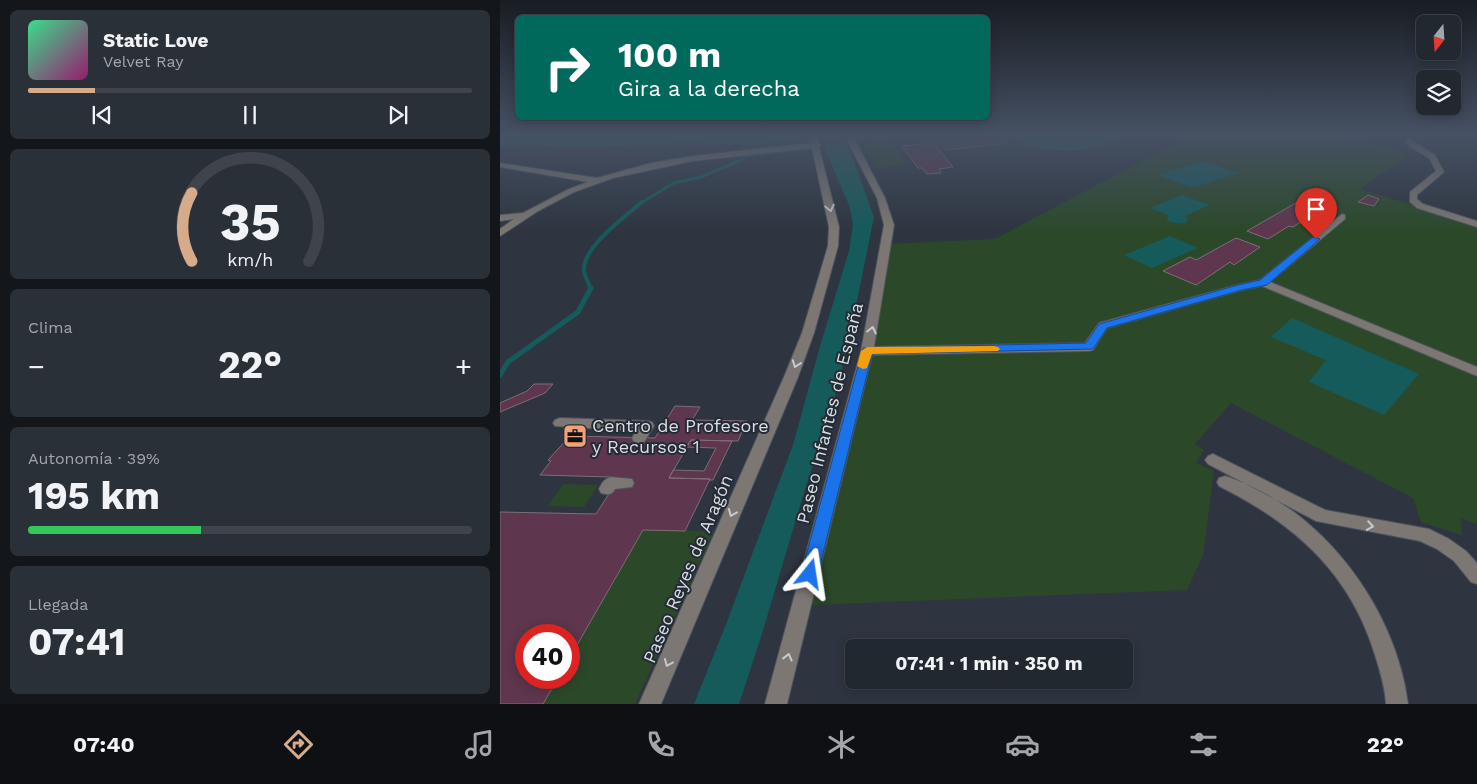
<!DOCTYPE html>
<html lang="es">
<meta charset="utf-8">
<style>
body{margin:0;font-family:"Work Sans",sans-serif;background:#2a3038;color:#f1f3f6;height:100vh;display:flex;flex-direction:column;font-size:19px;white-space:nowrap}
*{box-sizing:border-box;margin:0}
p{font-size:16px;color:#a2a6ab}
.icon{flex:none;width:28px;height:28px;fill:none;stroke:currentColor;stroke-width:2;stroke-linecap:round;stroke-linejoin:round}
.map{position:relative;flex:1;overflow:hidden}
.sheet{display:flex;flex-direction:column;gap:10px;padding:10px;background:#13161a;width:500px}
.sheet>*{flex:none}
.banner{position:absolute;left:15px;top:15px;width:475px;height:105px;border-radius:8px;box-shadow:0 2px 12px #0003,0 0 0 1px #3f444c;background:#00695c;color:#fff;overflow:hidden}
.needle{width:32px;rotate:197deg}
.tools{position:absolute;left:916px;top:15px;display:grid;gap:10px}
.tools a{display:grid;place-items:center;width:45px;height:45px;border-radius:8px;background:#222830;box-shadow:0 2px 12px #0003,0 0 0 1px #3f444c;font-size:25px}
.speed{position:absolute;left:15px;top:624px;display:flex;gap:10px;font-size:25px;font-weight:700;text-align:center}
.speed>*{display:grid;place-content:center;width:65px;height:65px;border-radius:50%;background:#222830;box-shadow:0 2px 12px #0003,0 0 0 1px #3f444c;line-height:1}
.speed .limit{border:8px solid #d22;background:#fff;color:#111}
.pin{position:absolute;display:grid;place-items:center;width:42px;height:42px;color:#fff;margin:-51px -21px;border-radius:50% 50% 50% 0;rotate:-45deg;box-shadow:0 0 5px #0007}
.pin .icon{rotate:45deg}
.me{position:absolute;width:55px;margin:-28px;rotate:15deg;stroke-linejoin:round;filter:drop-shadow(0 0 4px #0008)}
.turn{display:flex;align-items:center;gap:18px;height:105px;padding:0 20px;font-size:22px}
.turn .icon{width:65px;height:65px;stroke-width:2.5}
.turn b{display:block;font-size:35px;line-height:42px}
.big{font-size:38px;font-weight:700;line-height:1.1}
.sheet .tile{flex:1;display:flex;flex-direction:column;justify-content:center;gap:8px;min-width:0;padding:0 18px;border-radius:8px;background:#2a3038}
.sheet .dial{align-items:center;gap:0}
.dial svg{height:130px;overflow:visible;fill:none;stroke:#3f444c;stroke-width:7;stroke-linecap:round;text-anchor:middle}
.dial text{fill:#f1f3f6;stroke:none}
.song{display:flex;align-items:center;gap:15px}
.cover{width:60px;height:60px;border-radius:8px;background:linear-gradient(135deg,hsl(150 70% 55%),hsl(320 70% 35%))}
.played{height:5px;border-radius:2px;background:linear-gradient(90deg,#d6ab8b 15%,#3f444c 15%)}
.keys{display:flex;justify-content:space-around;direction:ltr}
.heat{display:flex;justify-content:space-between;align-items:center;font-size:28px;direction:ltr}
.charge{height:8px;border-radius:4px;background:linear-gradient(90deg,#34c759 39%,#3f444c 0)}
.trip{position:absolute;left:345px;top:639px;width:288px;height:50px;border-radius:8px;background:#222830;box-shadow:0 2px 12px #0003,0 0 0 1px #3f444c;font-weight:700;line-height:50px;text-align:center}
.menu{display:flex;height:80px;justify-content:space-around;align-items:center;background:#0e1013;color:#a2a6ab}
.menu .icon{width:35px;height:35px}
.menu .current{color:#d6ab8b}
.menu b{font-size:22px;color:#f1f3f6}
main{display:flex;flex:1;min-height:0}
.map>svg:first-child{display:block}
.green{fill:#2b4929}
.water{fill:#155b5b}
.pier{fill:#2e3540}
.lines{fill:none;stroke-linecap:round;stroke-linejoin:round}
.stream-far2{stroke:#155b5b;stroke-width:3}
.stream-far1{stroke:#155b5b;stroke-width:4}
.stream{stroke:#155b5b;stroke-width:5}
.river{fill:#155b5b;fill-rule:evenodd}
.building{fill:#5e364d;stroke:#7d6e76}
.minor-casing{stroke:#4d535e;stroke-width:2}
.minor{fill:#7c7772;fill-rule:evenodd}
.oneway{stroke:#c6c9cd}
.route{fill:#1a73e8;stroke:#114b97}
.slow{fill:#f59e0b}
.labels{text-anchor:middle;stroke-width:4;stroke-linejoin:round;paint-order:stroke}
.street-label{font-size:18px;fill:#d9dde4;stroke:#242b35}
.poi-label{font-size:18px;fill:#d9dde4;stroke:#242b35;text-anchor:start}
</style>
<main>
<section class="sheet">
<div class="tile">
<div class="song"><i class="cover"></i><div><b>Static Love</b><p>Velvet Ray</p></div></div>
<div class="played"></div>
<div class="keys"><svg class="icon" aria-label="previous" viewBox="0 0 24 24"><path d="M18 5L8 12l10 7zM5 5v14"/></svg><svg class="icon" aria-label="pause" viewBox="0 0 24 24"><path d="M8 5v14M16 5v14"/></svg><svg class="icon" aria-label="next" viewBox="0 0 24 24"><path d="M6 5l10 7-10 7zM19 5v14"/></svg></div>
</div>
<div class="tile dial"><svg viewBox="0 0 100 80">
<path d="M14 69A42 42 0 1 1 86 69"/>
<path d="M14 69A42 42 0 0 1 14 27" stroke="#d6ab8b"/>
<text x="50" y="56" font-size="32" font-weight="700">35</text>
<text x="50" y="72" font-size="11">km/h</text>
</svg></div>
<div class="tile"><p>Clima</p>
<div class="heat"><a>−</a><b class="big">22°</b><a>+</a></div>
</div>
<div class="tile"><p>Autonomía · 39%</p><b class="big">195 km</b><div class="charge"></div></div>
<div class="tile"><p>Llegada</p><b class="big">07:41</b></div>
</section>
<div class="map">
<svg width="977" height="704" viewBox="0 0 977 704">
<rect width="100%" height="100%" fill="#2e3540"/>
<!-- green -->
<path class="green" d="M693,134H836L910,154L860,189L977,225V524L961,518L962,535L921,522L913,498L731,403L695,444L704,450L696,463L714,471L703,555L687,590L311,605L390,244L495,239Z
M389,141L405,164L377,168L363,144Z
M63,484L98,485L84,507L48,506Z
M143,530L214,531L135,704H43L58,678H69V659Z"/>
<!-- water -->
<path class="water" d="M323,134H344L374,217L350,336L335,396L302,499L261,637L239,704H194L225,627L293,445L320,346L349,251L353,224L350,208L327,153Z
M703,161L738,173L693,188L658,175Z
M682,195L710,205L685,216L688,220L686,223C678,224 672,224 667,219L668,215L650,208Z
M670,236L698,248L652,268L624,255Z
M792,318L919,374L884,415L809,382L826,360L771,337Z"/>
<!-- pier -->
<path class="pier" d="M321,134H347L349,142L323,143Z"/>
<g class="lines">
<!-- stream-far2 -->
<path class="stream-far2" d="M184,138L213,134
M141,203L174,183L201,177L241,160L242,156L307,149"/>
<!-- stream-far1 -->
<path class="stream-far1" d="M91,289C89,284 85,277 84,271C82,247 126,216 142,202"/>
<!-- stream -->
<path class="stream" d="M0,375L8,362L78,312L91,288"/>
<!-- river -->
<path class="river" d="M167,134H337L338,135L336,139L330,140L249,145L184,143L77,148L33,145L0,146V136L33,135L77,138Z
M518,134H534L539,138L576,140L590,138L600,134H620C606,155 552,152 530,147L523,144Z"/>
</g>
<!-- building -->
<path class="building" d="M457,134H497L507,143L446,150L434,138H436L435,136Z
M430,139L433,142L453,167L439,169L441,173L427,174L422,168H418L402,146L423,144L420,140Z
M868,195L879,199L874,206L858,202Z
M801,200L823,207L793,227L789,226L768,239L747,231Z
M736,238L760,247L734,265L730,262L696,285L663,271L690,257L696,260Z
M34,384H53L45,393L0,412V403L27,391Z
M175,406L200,407L192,420L247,421L238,441L191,440L169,478L210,479L185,531L143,530L69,659V635H26V678H58L43,704H0V512L96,514L112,489H103L110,477L40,475L51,461L48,460L70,436L155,438Z
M191,440L232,441L213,480H210V479L169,478L173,470L204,471L216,448L186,447Z"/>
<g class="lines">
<!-- minor casing -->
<g class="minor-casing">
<path id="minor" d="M310,134H316L319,143L322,145L319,147L339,227L338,246L314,333L298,377L161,704H139L284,377L302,333L328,246L329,227L312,148L193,161L113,178L74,192L38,211L0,236V229L14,219L0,221V215L23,213L69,189L88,182L0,167V163L97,178L151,163L193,156L312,143Z
M347,134H353L356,142L385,198L394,225L374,347L585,343L599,323L737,285L760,280L842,214L845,215V219L770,282L977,367V376L762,286L742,290L607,328L593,350L589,351L372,355L287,704H265L361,351L384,225L377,198L348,142Z
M907,139H911L916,143L935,155L944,172L917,195V199L923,204L977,221V227L917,208L910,202V192L936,171L929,158L910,147L905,140Z
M60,418L147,421L152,422L154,426L144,442L139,443L134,442L132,438L136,431L55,426L53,423L55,420Z
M713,454L825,510L929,529L949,539L966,551L977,563V584L971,582L954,561L937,549L920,541L816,521L708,464L705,460L708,456Z
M725,476C820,506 896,607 908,704H886C885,687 880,671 875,655C850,573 795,524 719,486L717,482L719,478Z
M111,477L132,479L134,483L132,487L115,489C112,495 108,495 101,493L99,489C102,483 104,479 111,477Z"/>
</g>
<!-- minor -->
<use href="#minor" class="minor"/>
</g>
<!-- one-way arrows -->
<defs><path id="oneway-chevron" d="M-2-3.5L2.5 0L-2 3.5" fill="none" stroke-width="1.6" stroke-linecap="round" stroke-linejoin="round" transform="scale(1.25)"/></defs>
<g class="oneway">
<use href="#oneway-chevron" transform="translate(330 208) rotate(77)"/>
<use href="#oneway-chevron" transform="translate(372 330) rotate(-78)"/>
<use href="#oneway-chevron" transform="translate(296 364) rotate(110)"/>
<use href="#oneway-chevron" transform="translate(232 513) rotate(113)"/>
<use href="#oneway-chevron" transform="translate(870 526) rotate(9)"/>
<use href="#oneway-chevron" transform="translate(288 657) rotate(-76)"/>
<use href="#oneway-chevron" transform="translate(168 663) rotate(113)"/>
</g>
<!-- sky -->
<linearGradient id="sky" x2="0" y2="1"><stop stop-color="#191d23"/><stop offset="0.58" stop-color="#465164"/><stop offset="1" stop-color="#465164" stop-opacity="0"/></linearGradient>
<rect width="977" height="232" fill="url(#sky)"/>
<!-- route -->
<path class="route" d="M813,237L820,239L767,285L742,290L607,328L593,349L372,354L318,574L315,579L310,581L304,579L301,574L363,348L586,343L599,324L738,285L760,280Z"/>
<!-- slow -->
<path class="slow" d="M494,346L498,347L500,349L498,351L372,354L367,368L363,369L357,366L361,351L367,347Z"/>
<!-- icons -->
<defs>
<g id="office-square" transform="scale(1.25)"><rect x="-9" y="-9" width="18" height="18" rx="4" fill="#f0a279" stroke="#242b35"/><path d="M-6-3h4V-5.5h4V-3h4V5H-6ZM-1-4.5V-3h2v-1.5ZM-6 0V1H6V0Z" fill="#111"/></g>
</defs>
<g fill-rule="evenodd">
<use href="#office-square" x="75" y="436"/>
</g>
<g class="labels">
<!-- street labels -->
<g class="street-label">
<text transform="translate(330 413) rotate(-76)" y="6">Paseo Infantes de España</text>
<text transform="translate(188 569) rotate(-67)" y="6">Paseo Reyes de Aragón</text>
</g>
<!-- poi labels -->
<g class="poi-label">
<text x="92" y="432">Centro de Profesore<tspan x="92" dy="21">y Recursos 1</tspan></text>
</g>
</g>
</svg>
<div class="tools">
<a><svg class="needle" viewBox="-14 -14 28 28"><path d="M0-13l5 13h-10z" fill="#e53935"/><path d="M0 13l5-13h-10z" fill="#a2a6ab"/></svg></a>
<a><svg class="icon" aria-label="layers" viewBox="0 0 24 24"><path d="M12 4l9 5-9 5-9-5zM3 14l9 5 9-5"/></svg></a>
</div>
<div class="speed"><div class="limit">40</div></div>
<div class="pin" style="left:816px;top:239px;background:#d93025"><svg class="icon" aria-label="arrive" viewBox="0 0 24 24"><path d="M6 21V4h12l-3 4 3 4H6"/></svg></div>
<svg class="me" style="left:310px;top:574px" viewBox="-20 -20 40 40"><path d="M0-17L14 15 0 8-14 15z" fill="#1a73e8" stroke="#fff" stroke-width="4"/></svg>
<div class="trip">07:41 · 1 min · 350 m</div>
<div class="banner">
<div class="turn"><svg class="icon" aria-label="right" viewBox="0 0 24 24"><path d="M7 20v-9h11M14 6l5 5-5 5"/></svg><div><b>100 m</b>Gira a la derecha</div></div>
</div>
</div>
</main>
<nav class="menu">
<b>07:40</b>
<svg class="icon current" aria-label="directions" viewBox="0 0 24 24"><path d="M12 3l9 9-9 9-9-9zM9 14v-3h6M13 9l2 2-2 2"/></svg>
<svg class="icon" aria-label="music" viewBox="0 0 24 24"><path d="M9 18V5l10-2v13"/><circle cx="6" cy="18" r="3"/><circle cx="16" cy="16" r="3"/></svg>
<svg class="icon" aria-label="phone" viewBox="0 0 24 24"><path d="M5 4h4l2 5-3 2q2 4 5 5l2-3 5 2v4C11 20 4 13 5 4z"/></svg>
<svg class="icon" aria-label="climate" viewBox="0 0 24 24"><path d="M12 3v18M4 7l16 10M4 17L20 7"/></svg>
<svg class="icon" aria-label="car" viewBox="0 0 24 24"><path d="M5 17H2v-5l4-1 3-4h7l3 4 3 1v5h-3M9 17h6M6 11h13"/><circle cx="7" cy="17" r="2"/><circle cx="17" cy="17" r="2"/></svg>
<svg class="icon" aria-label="filters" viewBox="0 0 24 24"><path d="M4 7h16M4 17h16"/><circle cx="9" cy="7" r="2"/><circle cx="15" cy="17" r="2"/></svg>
<b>22°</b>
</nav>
